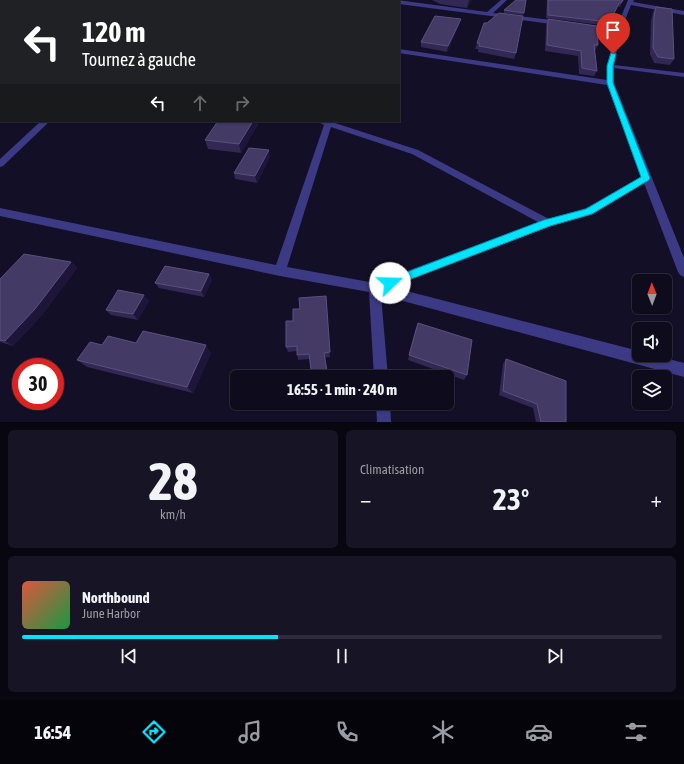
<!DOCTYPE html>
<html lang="fr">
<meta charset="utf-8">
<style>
body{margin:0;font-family:"Asap Condensed",sans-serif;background:#171425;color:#f1f3f6;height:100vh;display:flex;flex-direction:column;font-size:15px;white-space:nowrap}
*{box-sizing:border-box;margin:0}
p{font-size:13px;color:#9b9ba3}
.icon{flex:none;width:22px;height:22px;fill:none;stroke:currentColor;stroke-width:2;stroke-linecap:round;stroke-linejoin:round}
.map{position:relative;height:422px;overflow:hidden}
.details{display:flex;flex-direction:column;gap:8px;padding:8px;background:#08060f;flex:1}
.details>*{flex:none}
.banner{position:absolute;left:0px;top:0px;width:400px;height:122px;box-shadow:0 1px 3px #0004,0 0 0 1px #2e2b3b;background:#202124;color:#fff;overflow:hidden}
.needle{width:26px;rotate:359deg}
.tools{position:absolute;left:632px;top:274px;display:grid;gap:8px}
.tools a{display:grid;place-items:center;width:40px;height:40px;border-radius:6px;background:#0e0b1c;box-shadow:0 1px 3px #0004,0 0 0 1px #2e2b3b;font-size:20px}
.speed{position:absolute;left:12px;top:358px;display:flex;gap:8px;font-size:20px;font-weight:700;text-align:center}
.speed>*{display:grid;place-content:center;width:52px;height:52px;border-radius:50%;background:#0e0b1c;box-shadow:0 1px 3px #0004,0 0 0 1px #2e2b3b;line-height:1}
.speed .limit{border:6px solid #d22;background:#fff;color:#111}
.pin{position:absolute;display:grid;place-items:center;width:34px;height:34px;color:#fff;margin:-41px -17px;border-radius:50% 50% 50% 0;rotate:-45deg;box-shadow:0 0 4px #0007}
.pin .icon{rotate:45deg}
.me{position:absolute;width:44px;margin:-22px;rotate:69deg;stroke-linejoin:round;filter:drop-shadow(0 0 3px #0008)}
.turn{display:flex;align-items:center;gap:14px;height:84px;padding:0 16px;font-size:18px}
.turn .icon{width:52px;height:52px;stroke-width:2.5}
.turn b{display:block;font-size:28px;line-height:34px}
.lanes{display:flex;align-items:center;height:38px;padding:0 16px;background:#0003;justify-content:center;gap:20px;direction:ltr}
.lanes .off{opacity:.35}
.big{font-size:30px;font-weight:700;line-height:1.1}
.details .card{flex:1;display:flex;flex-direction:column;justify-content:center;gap:6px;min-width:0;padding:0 14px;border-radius:6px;background:#171425}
.details .dial{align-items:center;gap:0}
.dial b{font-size:52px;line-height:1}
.song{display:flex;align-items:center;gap:12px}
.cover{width:48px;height:48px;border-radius:6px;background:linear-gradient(135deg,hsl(10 70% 55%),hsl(140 70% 35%))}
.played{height:4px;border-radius:2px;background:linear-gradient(90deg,#00e5ff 40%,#2e2b3b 40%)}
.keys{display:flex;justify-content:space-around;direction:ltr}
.heat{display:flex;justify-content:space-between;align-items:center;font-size:22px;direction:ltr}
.details .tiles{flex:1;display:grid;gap:8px;grid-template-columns:1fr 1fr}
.card:last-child{grid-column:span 2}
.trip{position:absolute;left:230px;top:370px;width:224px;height:40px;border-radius:6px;background:#0e0b1c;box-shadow:0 1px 3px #0004,0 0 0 1px #2e2b3b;font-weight:700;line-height:40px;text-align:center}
.dock{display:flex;height:64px;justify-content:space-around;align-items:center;background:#06040b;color:#9b9ba3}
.dock .icon{width:28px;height:28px}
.dock .active{color:#00e5ff}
.dock b{font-size:18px;color:#f1f3f6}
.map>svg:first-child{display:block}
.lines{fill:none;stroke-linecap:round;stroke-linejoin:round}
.stream{fill:#0c2248;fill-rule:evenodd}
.minor{fill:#3d3a85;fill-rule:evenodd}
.wall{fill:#312854}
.shaded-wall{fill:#1d163a}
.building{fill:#433a66;stroke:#5a527e}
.route{fill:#00e5ff;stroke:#0095a6}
</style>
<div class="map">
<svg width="684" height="422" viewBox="0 0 684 422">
<rect width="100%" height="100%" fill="#130f26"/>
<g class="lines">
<!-- stream -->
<path class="stream" d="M162,0H169L167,1H162Z
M0,30H1V32H0Z"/>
<!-- minor -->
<path class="minor" d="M26,0H32L25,1Z
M177,0H183L176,1Z
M385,0H397L487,12L501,0H507L493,13L559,21L562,23L559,25L399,4V1Z
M628,0H634L633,2L684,11V15L631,5L621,30L614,65L684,73V77L614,68V83L684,258V277L680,275L678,272L644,183L593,214L551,226L391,287L639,351V355H653L684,363V377L381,295L388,377H374L369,292L280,276L0,216V208L276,265L324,125L316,121H333L332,122L418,150L549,219L586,208L642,176L607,85L399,53V49L607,80V66L615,32L583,29L580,27L583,25L616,29ZM331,127L412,154L538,222L375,283L287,267Z
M0,4H1V8H0Z
M0,86H1V90H0Z
M41,121H50L3,166L0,167V159Z
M376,403H390L391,422H377Z"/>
</g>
<!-- wall -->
<path class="wall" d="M432,0H471L467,8L440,4Z
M547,0H624L623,2H622L620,7L617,6L609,26L546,18Z
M656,7L674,59L670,65L654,63L650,54L651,21L653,12Z
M504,10L524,13L523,15L504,13Z
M548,19L598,45L595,51L597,71L594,76L579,74L578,56L545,51L546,25Z
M459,25L447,52L421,47V42Z
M477,43L516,53L514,59L478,52V49H475Z
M260,121L241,153L208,149L205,140Z
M270,157L257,183L235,179L234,173Z
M71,262L77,268L42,315L13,346L0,342V279Z
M209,274L212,280L204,297L159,288L155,283Z
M144,295L149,301L138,320L111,315L106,310Z
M326,296L330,357L298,360L297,351L288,352L286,347L300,309Z
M416,328L467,375L464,380L408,360Z
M136,343L211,353L193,393L87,367L77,360L102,345Z
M506,359L566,422H536L533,408L499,395L503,364Z"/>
<!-- shaded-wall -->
<path class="shaded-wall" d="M469,0H471L467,8Z
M461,19L459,25L447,52L448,46Z
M253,121H260L241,153L239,144Z
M269,150L270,157L257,183L255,176Z
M71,262L77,268L42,315L13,346L5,341Z
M209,274L212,280L204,297L201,291Z
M144,295L149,301L138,320L133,314Z
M206,345L211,353L193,393L187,387Z"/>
<!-- building -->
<path class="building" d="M516,0H526L524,13L504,10Z
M548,0H623L621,3H619L610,22L548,15Z
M656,7L672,9L674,59L658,57L653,48L654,16Z
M499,13L523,16L516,53L479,46L480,44L477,43L484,23H487Z
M435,16L461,19L448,46L421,42Z
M548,19L597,26L598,45H594L597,71L582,68L581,51L547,45Z
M218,121H253L239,144L205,140Z
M249,148L269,150L255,176L234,173Z
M24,254L71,262L35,309L5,341L0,340V279Z
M165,266L209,274L201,291L155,283Z
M118,290L144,295L133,314L106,310Z
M326,296L330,352L324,353L328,377H312L309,354L297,355V346L286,347V321H293V309H300L299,298Z
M418,323L472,340L467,375L409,355Z
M143,331L206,345L187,387L77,360L90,342L102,345L108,336L136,343Z
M506,359L566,381V422H541L537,404L503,391Z"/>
<!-- route -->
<path class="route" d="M611,53L616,54L613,66V83L650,178L649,180L592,214L550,226L390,287L386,286L384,283L386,280L544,220L586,209L641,177L607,83V66Z"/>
</svg>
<div class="tools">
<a><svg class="needle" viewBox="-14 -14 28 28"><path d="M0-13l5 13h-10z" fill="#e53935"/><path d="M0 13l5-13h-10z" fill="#9b9ba3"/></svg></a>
<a><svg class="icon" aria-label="sound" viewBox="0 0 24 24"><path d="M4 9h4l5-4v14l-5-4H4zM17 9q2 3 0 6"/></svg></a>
<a><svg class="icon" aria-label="layers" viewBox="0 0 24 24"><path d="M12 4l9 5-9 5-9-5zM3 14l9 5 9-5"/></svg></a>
</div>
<div class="speed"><div class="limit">30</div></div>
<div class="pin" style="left:613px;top:54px;background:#d93025"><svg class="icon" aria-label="arrive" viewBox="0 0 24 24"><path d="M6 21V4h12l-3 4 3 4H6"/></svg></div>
<svg class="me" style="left:390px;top:283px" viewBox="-20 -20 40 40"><circle r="19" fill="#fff"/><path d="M0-13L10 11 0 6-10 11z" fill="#00e5ff"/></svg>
<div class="trip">16:55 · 1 min · 240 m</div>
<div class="banner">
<div class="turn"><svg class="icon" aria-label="left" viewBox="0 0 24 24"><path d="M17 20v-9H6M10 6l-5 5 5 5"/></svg><div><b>120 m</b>Tournez à gauche</div></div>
<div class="lanes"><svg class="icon" aria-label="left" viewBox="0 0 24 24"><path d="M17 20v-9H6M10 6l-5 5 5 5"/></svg><svg class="icon off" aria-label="ahead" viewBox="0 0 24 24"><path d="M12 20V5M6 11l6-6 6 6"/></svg><svg class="icon off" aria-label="right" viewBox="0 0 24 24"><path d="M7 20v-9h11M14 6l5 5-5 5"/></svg></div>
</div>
</div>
<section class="details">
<div class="tiles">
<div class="card dial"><b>28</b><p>km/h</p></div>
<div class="card"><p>Climatisation</p>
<div class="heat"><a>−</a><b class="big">23°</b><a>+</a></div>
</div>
<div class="card">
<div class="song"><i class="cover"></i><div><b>Northbound</b><p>June Harbor</p></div></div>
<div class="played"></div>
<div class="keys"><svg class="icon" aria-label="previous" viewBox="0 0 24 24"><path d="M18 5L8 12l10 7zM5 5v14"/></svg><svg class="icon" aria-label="pause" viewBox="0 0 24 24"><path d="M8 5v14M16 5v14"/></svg><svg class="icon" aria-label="next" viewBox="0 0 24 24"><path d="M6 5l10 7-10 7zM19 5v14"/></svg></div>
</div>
</div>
</section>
<nav class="dock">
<b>16:54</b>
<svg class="icon active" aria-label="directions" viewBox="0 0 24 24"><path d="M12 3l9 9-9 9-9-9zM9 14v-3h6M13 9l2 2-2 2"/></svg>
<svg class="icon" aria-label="music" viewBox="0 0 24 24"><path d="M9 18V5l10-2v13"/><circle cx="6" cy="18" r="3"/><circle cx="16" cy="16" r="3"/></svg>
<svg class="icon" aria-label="phone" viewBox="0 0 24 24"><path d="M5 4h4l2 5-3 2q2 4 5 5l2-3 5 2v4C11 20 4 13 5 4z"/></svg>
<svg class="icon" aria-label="climate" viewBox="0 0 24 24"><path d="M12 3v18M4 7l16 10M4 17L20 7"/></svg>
<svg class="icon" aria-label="car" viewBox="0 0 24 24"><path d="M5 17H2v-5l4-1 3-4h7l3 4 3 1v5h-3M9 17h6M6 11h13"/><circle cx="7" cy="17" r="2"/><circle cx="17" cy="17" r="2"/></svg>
<svg class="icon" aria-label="filters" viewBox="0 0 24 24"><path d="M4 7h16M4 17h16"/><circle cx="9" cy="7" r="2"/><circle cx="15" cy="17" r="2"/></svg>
</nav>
